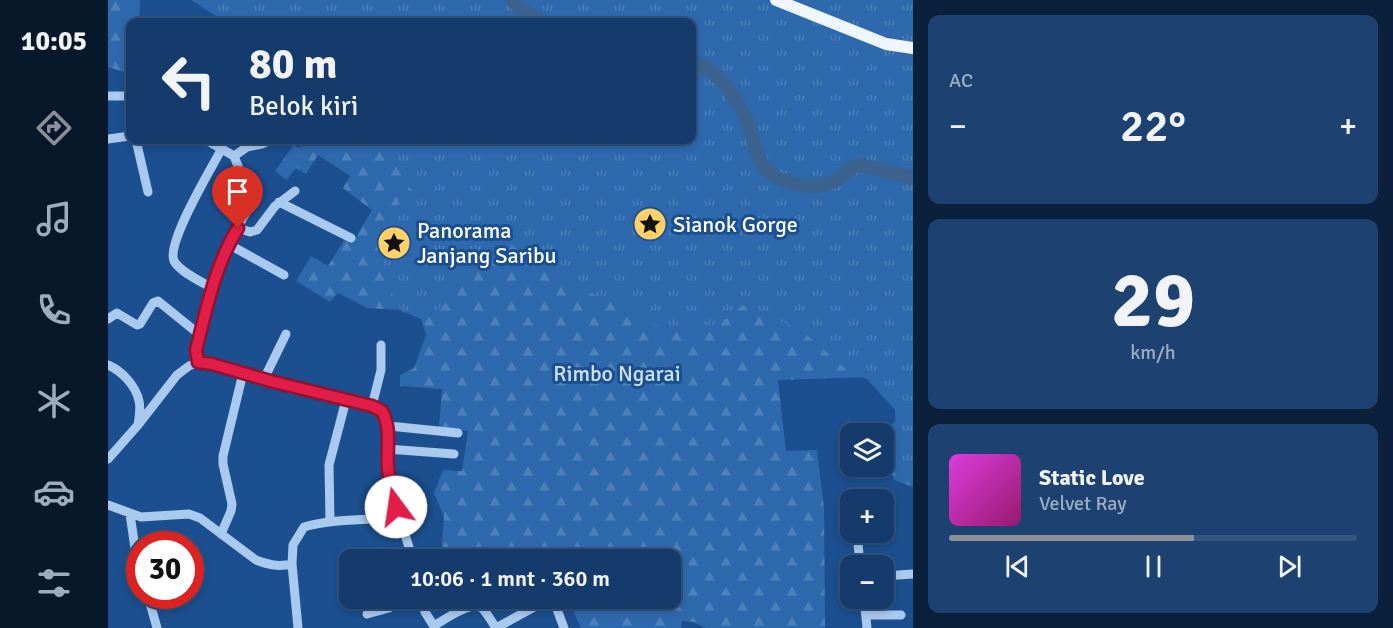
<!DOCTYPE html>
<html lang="id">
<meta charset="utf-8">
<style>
body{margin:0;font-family:Signika,sans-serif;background:#1d4271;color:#f1f3f6;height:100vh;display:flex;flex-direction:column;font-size:22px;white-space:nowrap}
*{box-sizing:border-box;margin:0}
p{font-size:20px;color:#9dadc1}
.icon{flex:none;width:33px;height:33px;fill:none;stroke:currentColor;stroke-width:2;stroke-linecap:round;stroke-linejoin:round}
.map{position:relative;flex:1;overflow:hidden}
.side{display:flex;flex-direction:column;gap:15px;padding:15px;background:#0b203b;width:480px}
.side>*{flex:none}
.hud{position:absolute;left:18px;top:18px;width:570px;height:126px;border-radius:12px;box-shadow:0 3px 9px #0003,0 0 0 2px #33557e;background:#143b6b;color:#f1f3f6;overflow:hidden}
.tools{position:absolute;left:732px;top:423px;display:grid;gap:12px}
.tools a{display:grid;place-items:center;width:54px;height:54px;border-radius:12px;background:#143b6b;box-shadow:0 3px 9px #0003,0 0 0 2px #33557e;font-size:30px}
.speed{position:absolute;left:18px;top:531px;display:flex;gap:12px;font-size:30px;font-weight:700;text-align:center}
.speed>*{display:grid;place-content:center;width:78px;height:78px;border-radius:50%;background:#143b6b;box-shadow:0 3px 9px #0003,0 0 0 2px #33557e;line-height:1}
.speed .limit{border:9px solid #d22;background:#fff;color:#111}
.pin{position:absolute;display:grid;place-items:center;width:51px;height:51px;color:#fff;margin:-62px -26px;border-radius:50% 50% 50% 0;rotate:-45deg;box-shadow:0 0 6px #0007}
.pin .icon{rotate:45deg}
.me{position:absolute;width:66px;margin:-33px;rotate:346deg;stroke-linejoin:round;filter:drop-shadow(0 0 4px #0008)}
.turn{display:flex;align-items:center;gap:21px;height:126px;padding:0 24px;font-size:27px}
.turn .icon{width:78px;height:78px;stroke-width:2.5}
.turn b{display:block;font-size:42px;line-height:51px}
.big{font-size:45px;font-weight:600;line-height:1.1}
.side .widget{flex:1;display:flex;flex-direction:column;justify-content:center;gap:9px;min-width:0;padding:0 21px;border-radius:12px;background:#1d4271}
.side .dial{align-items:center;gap:0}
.dial b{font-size:78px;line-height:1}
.song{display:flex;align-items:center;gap:18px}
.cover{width:72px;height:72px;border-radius:9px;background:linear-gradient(135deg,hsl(300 70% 55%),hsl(320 70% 35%))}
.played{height:6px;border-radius:3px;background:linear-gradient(90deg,#8c9099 60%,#33557e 60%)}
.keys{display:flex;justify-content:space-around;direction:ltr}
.heat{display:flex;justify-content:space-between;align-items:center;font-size:33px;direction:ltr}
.trip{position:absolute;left:231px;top:549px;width:342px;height:60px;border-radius:12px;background:#143b6b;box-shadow:0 3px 9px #0003,0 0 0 2px #33557e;font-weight:600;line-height:60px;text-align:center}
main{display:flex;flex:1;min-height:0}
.tabs{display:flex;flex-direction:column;width:108px;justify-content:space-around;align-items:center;background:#08182b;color:#9dadc1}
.tabs .icon{width:42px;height:42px}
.tabs .selected{color:#8c9099}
.tabs b{font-size:27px;color:#f1f3f6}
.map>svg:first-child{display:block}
.forest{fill:url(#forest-firs)}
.park{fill:url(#park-tufts)}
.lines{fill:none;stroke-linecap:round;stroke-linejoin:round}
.river{stroke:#3c6290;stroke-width:14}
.minor{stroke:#a9c9ee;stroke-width:9}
.major{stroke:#f0f6ff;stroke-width:12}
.route-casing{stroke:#92132f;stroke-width:15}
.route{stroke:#e11d48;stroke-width:10}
.labels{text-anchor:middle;stroke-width:6;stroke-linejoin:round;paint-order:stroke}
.poi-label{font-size:22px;fill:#fff;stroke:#1b4f8f;text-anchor:start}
.park-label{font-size:22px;fill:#cfe3fa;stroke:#1b4f8f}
</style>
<main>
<nav class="tabs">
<b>10:05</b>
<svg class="icon selected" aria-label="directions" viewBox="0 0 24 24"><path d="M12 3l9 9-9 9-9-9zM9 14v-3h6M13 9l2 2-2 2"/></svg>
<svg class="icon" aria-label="music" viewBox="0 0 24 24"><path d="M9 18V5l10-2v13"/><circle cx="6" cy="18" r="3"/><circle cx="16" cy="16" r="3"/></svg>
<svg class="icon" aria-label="phone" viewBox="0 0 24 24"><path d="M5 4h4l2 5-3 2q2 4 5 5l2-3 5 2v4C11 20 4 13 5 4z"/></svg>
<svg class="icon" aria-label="climate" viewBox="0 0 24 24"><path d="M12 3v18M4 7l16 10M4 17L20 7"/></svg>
<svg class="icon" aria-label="car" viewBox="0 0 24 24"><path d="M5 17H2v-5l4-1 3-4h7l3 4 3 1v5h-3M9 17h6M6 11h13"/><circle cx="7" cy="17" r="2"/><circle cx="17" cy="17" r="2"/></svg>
<svg class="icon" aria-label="filters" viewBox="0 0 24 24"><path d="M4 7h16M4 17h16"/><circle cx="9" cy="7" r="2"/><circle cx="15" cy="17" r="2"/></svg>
</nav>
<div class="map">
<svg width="805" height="628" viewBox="0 0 805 628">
<defs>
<pattern id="forest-firs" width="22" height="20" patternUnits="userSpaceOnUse" patternTransform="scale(1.5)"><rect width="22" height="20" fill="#2e69ad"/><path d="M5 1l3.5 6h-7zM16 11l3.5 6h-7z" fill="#4d80b9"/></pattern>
<pattern id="park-tufts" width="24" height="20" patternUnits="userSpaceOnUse" patternTransform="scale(1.5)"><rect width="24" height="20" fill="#2e69ad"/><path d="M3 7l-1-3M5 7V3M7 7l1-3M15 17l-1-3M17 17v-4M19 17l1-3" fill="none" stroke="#4d80b9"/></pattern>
</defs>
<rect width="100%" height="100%" fill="#1b4f8f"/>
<!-- forest -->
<path class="forest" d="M0,0H32L31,22H22V70L16,72L0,67Z
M197,140H559L805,314V487L786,480L776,451V434L793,415L763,377L670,380L678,451L709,450L716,508L717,628H598L586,622L574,621L573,628H473L460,599L562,598V560L333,559L336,517L326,493L335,470L354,471L360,431L331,427L334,389L292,386V375L306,368L318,335L313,319L292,310L259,308L230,293L222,302L188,281L203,256L220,266L240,234L248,237L264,210L235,188L242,176L210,155L198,174L188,168L178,180L167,171L186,145L191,148Z
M402,599H431L409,611Z"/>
<!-- park -->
<path class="park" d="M83,0H805V478L789,461L787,410L759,379L742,373L692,329L635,305L620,318L586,333L549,325L508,301L480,292L456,274L435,263L424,244L417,242L398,249L374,265L348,287L336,305L319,315L294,312L283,292L270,242L288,207L304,190L286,162L265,140H584V22H117Z"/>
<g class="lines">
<!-- river -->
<path class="river" d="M404,0L412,8L435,22
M584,62C608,68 626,95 637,117C649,143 645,170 677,181C685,184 695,186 704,186C711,186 720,185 727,181C737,176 741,166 753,165L805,178"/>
<!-- minor -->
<path class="minor" d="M0,96H22
M0,139L22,136
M28,140L40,192
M126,156L139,147L154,144L163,140
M171,202L243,238
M130,228L142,232L149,230L167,206L187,191
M120,244L176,275
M104,288C94,282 72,272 66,261C58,243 103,169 113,150
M0,319L9,313L29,325L32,324L45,303L50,301L92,335
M90,362L88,350L110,267L120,244L143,204L141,194L126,156L98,140
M0,365C14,371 28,386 31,401C33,408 31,418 30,425
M156,379L178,334
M264,406L273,370V345
M281,426L350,433
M279,449L346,454
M0,459L30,425L69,375L81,366L90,362L104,364L167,382L264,406L275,411L281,426L280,469L282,487L305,560
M0,505L33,517L81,514L92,518L148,560C161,565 170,567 184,564L185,545L196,527C223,519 253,520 281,518L288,507
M22,514L28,555L32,567
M222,522L221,465L238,400
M749,532L752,566
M113,534L123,511L124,504L115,464V456L135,373
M184,564L190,628
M776,576L805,574
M40,596L49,628
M313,598L317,612L327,628
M756,598L759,628
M259,614L281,608L289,598
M758,615H793
M326,626C336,620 363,600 374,608C379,613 384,622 388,628L437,601L444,600L447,604L456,628"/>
<!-- major -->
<path class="major" d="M668,0L778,44L805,48"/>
</g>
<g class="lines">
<!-- route casing -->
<g class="route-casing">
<path id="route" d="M130,228C107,265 99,308 88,350L90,362L104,364L166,382L264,406L274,411C284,429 278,449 280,469C281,482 285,494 288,507"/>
</g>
<!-- route -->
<use href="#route" class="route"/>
</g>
<!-- icons -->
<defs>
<g id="sight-disc" transform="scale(1.725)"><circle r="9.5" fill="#ffd166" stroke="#1b4f8f"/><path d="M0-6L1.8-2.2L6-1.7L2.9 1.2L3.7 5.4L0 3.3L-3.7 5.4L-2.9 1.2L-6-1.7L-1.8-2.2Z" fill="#111"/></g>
</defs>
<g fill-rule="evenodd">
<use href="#sight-disc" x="542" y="224"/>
<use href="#sight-disc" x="286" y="243"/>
</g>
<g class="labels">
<!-- poi labels -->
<g class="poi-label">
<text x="565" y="232">Sianok Gorge</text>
<text x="309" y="238">Panorama<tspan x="309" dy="25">Janjang Saribu</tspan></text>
</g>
<!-- park labels -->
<g class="park-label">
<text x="509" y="381">Rimbo Ngarai</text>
</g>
</g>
</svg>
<div class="tools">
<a><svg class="icon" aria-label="layers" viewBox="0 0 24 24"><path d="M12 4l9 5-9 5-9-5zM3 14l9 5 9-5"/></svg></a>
<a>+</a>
<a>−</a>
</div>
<div class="speed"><div class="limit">30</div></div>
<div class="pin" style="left:130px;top:228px;background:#d93025"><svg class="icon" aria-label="arrive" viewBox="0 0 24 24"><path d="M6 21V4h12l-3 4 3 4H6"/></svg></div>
<svg class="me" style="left:288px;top:507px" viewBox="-20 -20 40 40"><circle r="19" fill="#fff"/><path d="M0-13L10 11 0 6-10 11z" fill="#e11d48"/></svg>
<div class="trip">10:06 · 1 mnt · 360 m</div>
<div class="hud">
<div class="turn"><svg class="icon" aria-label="left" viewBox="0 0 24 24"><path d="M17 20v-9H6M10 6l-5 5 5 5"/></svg><div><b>80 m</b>Belok kiri</div></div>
</div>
</div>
<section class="side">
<div class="widget"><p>AC</p>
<div class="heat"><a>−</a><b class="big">22°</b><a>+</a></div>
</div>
<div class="widget dial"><b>29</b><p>km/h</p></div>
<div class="widget">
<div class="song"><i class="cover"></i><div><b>Static Love</b><p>Velvet Ray</p></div></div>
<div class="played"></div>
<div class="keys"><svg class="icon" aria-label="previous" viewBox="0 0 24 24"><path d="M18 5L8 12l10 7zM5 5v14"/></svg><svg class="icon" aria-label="pause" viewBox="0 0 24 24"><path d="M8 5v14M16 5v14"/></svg><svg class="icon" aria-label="next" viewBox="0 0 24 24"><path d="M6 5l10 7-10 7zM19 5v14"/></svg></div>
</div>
</section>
</main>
